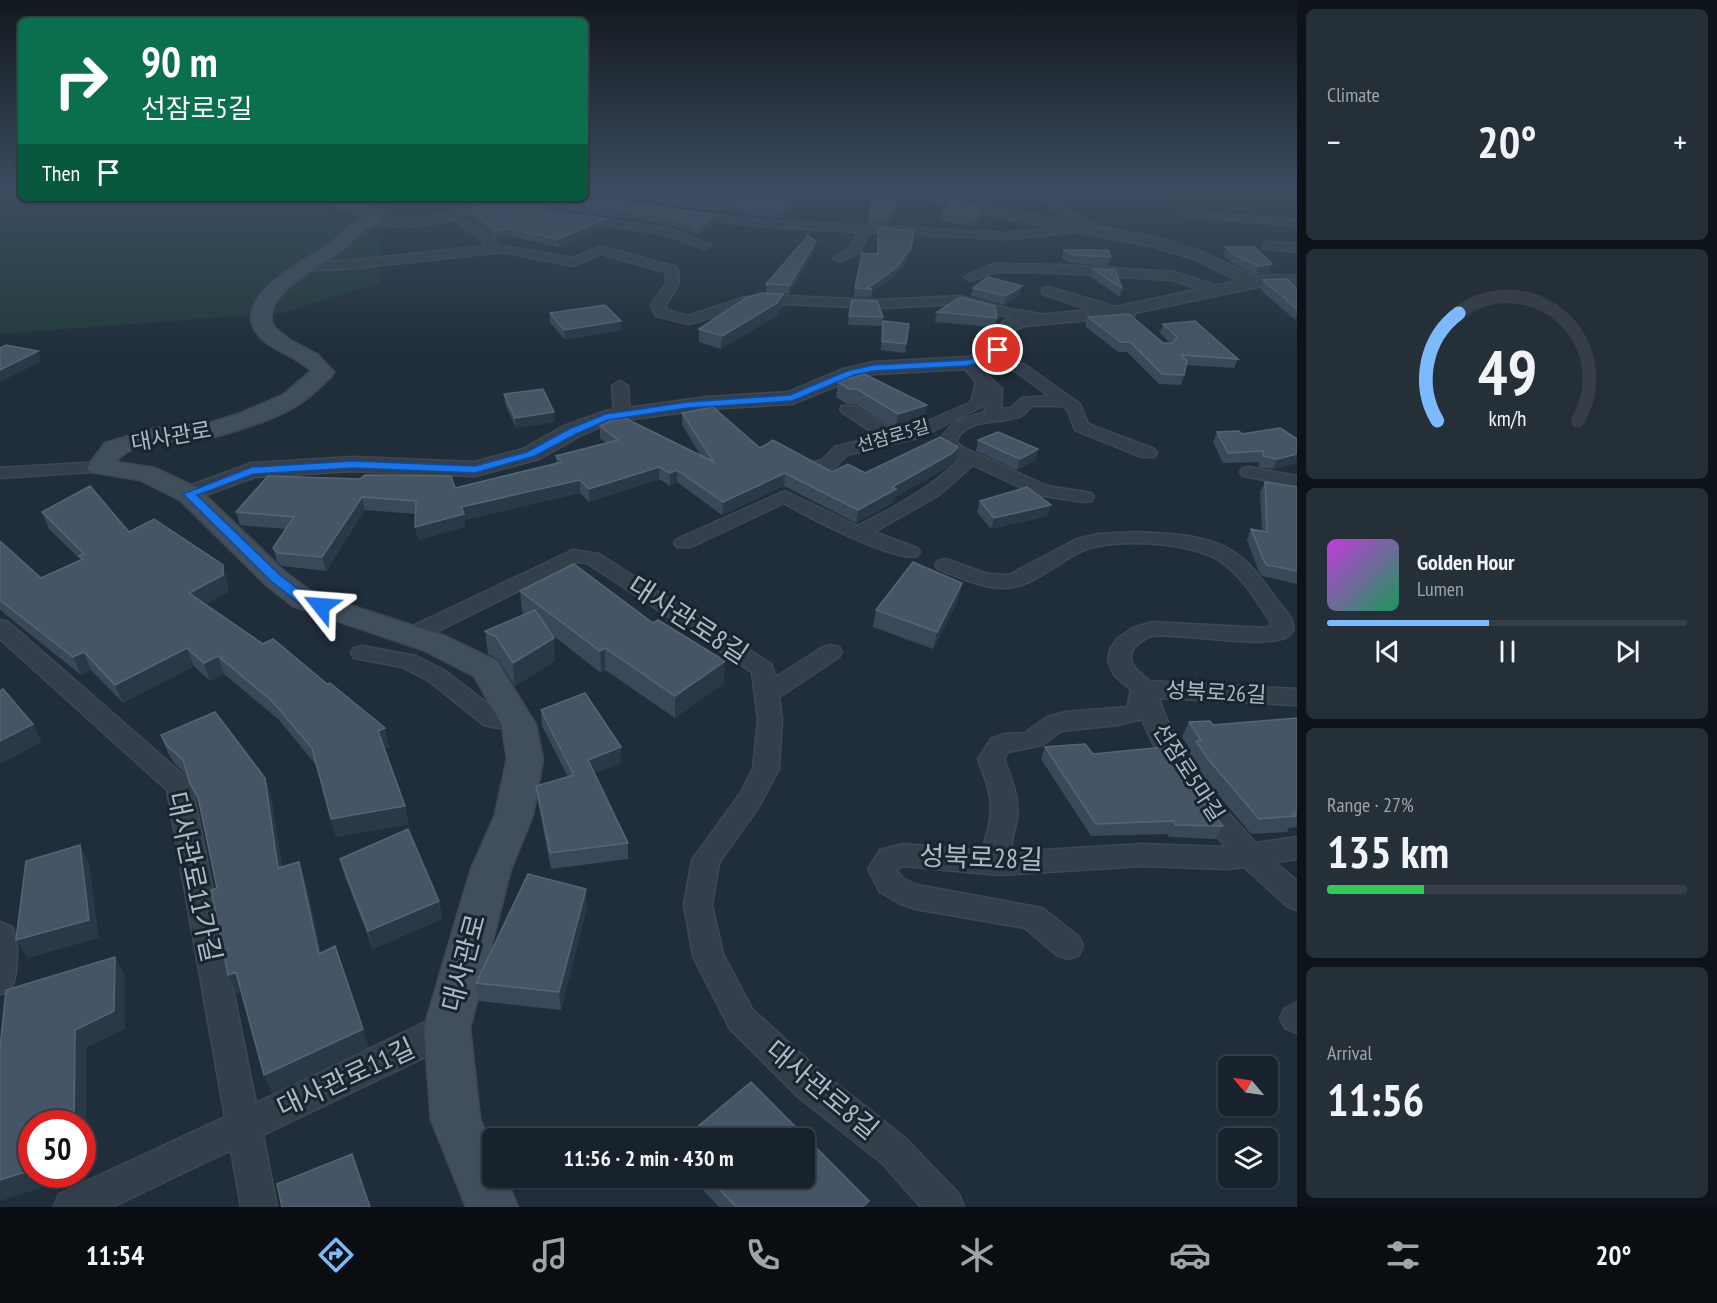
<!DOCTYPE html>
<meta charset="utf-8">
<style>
body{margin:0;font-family:"PT Sans Narrow","Noto Sans KR",sans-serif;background:#252f38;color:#f1f3f6;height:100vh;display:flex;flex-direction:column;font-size:22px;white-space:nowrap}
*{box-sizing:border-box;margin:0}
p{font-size:20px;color:#9fa4a9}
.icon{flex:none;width:33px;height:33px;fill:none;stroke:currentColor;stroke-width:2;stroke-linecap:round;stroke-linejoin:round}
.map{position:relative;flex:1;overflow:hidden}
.side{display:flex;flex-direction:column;gap:9px;padding:9px;background:#0d1318;width:420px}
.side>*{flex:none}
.banner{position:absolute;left:18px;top:18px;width:570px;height:183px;border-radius:9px;box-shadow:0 2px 4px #0004,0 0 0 2px #363f48;background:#0b6e4f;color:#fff;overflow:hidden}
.needle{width:39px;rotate:299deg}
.tools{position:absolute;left:1218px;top:1056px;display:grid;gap:12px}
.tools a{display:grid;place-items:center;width:60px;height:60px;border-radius:9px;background:#18222c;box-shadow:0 2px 4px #0004,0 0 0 2px #363f48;font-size:30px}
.speed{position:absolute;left:18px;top:1110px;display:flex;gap:12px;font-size:30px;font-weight:700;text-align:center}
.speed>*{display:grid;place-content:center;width:78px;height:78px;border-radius:50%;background:#18222c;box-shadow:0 2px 4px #0004,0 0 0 2px #363f48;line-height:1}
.speed .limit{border:9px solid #d22;background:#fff;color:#111}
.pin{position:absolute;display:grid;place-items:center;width:51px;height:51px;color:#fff;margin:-26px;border:3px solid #fff;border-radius:50%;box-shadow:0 2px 6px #0007}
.me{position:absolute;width:66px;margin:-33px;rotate:298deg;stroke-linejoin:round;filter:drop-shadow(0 0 4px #0008)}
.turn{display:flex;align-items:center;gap:21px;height:126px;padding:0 24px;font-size:27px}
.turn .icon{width:78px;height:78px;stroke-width:2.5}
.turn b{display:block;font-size:42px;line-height:51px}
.then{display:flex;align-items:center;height:57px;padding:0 24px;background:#0003;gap:12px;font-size:22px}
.big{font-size:45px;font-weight:700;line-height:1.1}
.side .widget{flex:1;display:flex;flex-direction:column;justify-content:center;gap:9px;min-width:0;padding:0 21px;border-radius:9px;background:#252f38}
.side .dial{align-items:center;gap:0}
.dial svg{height:156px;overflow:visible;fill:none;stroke:#363f48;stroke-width:7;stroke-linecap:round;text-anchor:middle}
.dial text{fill:#f1f3f6;stroke:none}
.song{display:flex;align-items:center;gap:18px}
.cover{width:72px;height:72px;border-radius:9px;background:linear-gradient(135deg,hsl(290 70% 55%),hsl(150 70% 35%))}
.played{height:6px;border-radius:3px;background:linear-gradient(90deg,#7cb9fd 45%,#363f48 45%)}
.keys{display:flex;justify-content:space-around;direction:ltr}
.heat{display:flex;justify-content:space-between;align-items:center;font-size:33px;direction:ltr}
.charge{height:9px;border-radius:4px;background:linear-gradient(90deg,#34c759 27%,#363f48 0)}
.trip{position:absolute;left:482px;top:1128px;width:333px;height:60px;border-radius:9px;background:#18222c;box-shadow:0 2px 4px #0004,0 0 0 2px #363f48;font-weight:700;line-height:60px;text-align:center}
.tabs{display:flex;height:96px;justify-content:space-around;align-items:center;background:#0a0e12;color:#9fa4a9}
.tabs .icon{width:42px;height:42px}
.tabs .active{color:#7cb9fd}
.tabs b{font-size:27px;color:#f1f3f6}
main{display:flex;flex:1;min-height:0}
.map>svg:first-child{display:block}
.green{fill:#223a3b}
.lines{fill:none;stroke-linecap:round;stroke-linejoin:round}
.minor-casing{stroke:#3d4854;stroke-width:3}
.tertiary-casing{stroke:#3d4854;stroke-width:3}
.secondary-casing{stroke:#3d4854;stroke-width:3}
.minor{fill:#333f4a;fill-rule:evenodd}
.tertiary{fill:#333f4a;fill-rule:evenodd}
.secondary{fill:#414e5d;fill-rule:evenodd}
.wall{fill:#3a4959}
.shaded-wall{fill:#2a3948}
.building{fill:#465565;stroke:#566574;stroke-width:1.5}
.route{fill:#1a73e8;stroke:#114b97;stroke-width:1.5}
.labels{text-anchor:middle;stroke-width:6;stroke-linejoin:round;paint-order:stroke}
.far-street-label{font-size:18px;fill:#aeb9c7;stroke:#19242f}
.street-label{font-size:22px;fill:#aeb9c7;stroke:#19242f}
.near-street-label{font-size:27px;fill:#aeb9c7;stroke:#19242f}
</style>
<main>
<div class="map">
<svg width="1297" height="1207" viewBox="0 0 1297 1207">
<rect width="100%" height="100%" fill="#202d3a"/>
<!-- green -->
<path class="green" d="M0,187H21V198H288L380,236V283L281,313L0,334Z
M1131,187H1297V201L1250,200L1251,210C1224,212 1207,206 1181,200C1160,195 1152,198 1131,187Z"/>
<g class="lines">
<!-- minor casing -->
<g class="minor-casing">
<path id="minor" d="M1016,187H1029L1095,225L1091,230L1087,231L1007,239L869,232L859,253L839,262L833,258L850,248L858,232L759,226L689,218L684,215L689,212L759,220L1007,233L1081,225Z
M382,198H393L381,211L378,222H370L371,210Z
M1188,211L1297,220V226L1184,216V212Z
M455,212L494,239L497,245L573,258L600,246L676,267C684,282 674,293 665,305L667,310L688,316L742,298L760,295L878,300L961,296L1009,309L1047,315L1054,319L1047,323L1008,317L960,304L878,308L760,303L689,324L656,316L651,305L666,284V272L601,254L574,266L503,252L346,269L305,270L299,266L305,262L346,261L485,246V242L451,217V213Z
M577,215L671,229L711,245L705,249L669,235L573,220L571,218Z
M1267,242L1297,244V252L1263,248V244Z
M994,264L1061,265L1173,272L1221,287L1222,290L1216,294L1172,280L1061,273L995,272L970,281L964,277Z
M1048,287L1133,312L1135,315L1128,319L1093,311L1043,294L1042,291L1043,288Z
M988,354L1025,365L1080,404L1088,424L1154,449L1157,453L1154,457H1142L1075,430L1067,409L1062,406H1032C1029,409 1025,414 1021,416C1003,425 968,416 956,441L962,447L1047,486L1091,493L1094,497L1091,501L1085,502L1037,495L973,465L939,495L874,532L917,548L920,552L917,556C893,562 808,517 784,503L691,547H677L674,543L677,539L785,491L857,526C894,508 931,488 960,459L950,455L939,442C949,422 964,418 985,412V405L921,437L847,455L834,468L818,472L812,471L809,467L812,463L822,460L835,447L878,436L842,412L840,409L842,406H854L895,432L910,429L971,402L976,382L960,363L962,360H972L999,386L1002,389L1001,409L1011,408L1022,398L1049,396L1015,371L983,361L981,358Z
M620,381L628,386L630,414L622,419L614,414L612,386Z
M99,462L105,463L108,467L105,471L0,478V468Z
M1249,467L1297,476V486L1243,476L1240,472L1243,468Z
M1136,532C1168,534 1208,534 1235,553C1253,565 1267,586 1280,604C1286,611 1297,622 1292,632C1280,654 1176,631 1152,636C1144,638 1138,644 1133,649C1126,666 1139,670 1149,681L1297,689V705L1159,698C1176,753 1216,802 1256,843L1297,837V859L1275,862L1297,881V910L1287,906L1244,867L1229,869L1142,866L999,875L903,866L896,870L904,879L917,885L1042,908L1079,937L1083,946L1079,955L1068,959L1057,955L1025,928L915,909L899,903L880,892L868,869L880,850L903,844L984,851C983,839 989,831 990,819C994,798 985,778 978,759L991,739L1004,734L1025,733L1047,717L1066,712L1127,707L1131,690L1114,675L1108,661L1110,649L1117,639L1133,628L1152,622L1266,628L1271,626L1270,621C1256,600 1241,575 1220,561C1193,542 1112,537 1082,551C1056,563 1034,587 1004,588C981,588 959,577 938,569L935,565L938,561L945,559L988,574L1009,575L1077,539L1098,534ZM1142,719C1160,766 1194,809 1226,847L1142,844L1012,852C1010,840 1015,831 1017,819C1020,798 1011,778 1004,759L1008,752L1042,745L1061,731L1118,725Z
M573,550L599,554L771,664L776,677L823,647L831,645L839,647L842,652L839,657L779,697L782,720L779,769L758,808L719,863L712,905L723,954L752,1009L820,1071L906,1139L959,1194L964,1207H921L882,1163L796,1095L730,1029L693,956L684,905L692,860L740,794L753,769L758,720L752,672L587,563L576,562L418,641L410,643L402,641L399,636L402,631Z
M0,620L8,622L188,779L192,786L256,1103L436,1017L447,1013L458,1017L463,1028L458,1039L425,1057L263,1135L277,1207H241L231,1150L112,1207H54L59,1194L225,1117L167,790L0,639Z
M362,646L416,656L445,671L497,711L524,713L528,719L524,725C511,729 497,729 484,725L429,681L402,667L354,658L351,653L354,648Z
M0,922L12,927C20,944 18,973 11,990L0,994Z
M1296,1003H1297V1033L1285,1028L1280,1018L1285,1008Z"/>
</g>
<!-- tertiary casing -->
<g class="tertiary-casing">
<path id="tertiary" d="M883,187H906L973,204L1154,237L1204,253L1256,277L1267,275L1297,276V286L1267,285L1110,318L1025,326L1016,329L1010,335L1007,350L995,362L967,369L874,374L856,378L792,404L707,409L611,422L580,436L539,459L475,476L353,471L255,477L189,501L181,499L177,494L181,489L252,463L353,457L474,462L523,449L564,426L606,411L707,397L789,392L843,369L874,362L967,357L981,354L989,348L995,330L1004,321L1017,317L1110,308L1238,281L1194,259L1151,246L973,212L885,190Z
M486,198H505L503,201C464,216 432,230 389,226C381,225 372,226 367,220C376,211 396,219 408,219C436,218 460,208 486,198Z"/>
</g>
<!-- secondary casing -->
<g class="secondary-casing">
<path id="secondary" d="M320,198C343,198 369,200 382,220C378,225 372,225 366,229C357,234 350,244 341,251C322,265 255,298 275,328L290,340L317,354L334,372L331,377C321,386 311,397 299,404C279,418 245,428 221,435C191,444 137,434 116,462L155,468L198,488L286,573L315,594L445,636L497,661L536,725L543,759L533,815L511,869L470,1028L480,1119L492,1146V1178H506L518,1207H466L431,1120L424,1028L471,869L495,815L507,759L502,725L474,676L423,650L293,606L266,585L180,500L140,480L90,472L87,467L105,443L157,428L210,423L241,413L283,395L311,371C295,353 259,349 252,323C243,290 310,258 332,242C343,233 351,222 365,218L323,201Z"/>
</g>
<!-- minor -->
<use href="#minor" class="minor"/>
<!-- tertiary -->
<use href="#tertiary" class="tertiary"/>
<!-- secondary -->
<use href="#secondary" class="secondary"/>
</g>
<!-- wall -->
<path class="wall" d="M585,187H860L856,194L823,191L801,200L781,218L620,199L618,200L620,201L716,223L700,235L681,228L636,219L551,210L547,211L606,219V227L559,247L511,237L497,239L472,217L471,209Z
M917,187H1003L989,205L957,198V196Z
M903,197L887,225L868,224L869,216Z
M345,198H379L371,206L355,199Z
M983,208L981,216L975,226L941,221L943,213Z
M878,228L914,231L910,256L895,276L872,293L871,297H854L855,288L877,254Z
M1226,247L1272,264L1269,273L1256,275L1232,263L1223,255Z
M815,250L789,294L766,293V284Z
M1064,250L1111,257L1108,266L1070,263L1062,258Z
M1093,269L1122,288L1120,297L1091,277Z
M1263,280L1297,289V317L1295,320L1260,289Z
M973,288L1020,295L1004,305L971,296Z
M782,306L776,316L721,349L699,342V329Z
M937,312L997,318L995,327L935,322Z
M550,313L621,321V330L565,340L550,322Z
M849,316L883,317L882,326L848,325Z
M1088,317L1163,343H1170L1160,333L1163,324L1238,359L1234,368L1186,365L1184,375L1181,385L1159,384L1127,352H1118L1085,326Z
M883,321L909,324L905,353L881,350Z
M864,374L925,420L895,430L855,404H847L836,397L838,382Z
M504,394L555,422L516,428L505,404Z
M682,413L760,448L832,472L865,473L956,460L948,467L895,497L894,502L856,523L784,486L722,515L677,482L670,486L659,479L589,502L580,493L464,520L465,527L418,540L416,514L365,510L326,571L282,566L277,561L273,548L286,529L240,525L236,512L268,476L455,488L556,464V456L606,443L600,438V426L701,456L682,425Z
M1217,432L1297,439V463L1273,469L1259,467V462L1223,463L1213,442Z
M978,440L1036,460L1017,470L976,451Z
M1265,482L1297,487V584L1262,576L1259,572L1247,540L1251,529L1262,531L1260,492Z
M980,501L1048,516L991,529L977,512Z
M42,512L129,532L228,582V592L206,604L389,747L384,748L409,824L336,837L317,766L278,719L224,674L210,681L194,666L123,703L91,670L81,675L5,614L0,609V542L41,578L81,560L49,529Z
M962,583L958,600L933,649L873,627L876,610Z
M520,591L724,683L675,718L605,670L601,673L551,634L555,661L515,686L499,660L488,654L485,631L525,614L522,612Z
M541,710L621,763L594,773L628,843V859L551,869L538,802L536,786L568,777L542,726Z
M1297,718V827L1289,828L1287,832L1251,834L1201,774L1189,756L1191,751L1182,737L1189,722L1213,725Z
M161,735L271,796L282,867L305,880L321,953L363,1029L368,1047L272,1093L264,1075L241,992L236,993L217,888L200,807L188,776L175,764L168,753Z
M1045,747L1093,754L1194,791L1223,826L1216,839L1169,837L1167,834L1091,836L1041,759Z
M340,859L439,901L442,919L373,949L345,877Z
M587,907L561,1010L479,1001L476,983Z
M692,1178H804L867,1207H719Z"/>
<!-- shaded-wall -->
<path class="shaded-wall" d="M816,187H824L823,191L801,200L781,218L782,210L802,193Z
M857,187H860L856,194Z
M998,187H1003L989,205L990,197Z
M904,189L903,197L887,225L888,217Z
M620,191V199L613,203V196Z
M370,198H379L371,206Z
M551,202V210L545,212V204Z
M983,208L981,216L975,226L976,218Z
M716,215V223L700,235V227Z
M606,219V227L559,247L558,239Z
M510,229L511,237L497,239L496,231Z
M816,241L815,250L789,294L790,285Z
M911,248L910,256L895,276L872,293V289L868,288Z
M1272,264L1269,273L1256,275L1259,266Z
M1022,286L1020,295L1004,305L1006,296Z
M783,294L782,306L776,316L721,349L722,336Z
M621,321V330L565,340L564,330Z
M38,351L42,361L0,382V370Z
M927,405L925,420L895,430L898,414Z
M554,412L555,422L516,428L515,418Z
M958,447L956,460L948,467L895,497L894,502L856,523L858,510L892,487Z
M1038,449L1036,460L1017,470L1020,459Z
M1297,454V463L1273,469L1277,459Z
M659,467V479L589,502V489Z
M677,470V482L670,486V473Z
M785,473L784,486L722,515L723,502Z
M580,480V493L464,520L465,527L418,540L415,527L461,507Z
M362,497L365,510L326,571L322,557Z
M1051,505L1048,516L991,529L994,518Z
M223,565L228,582V592L195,610L189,593Z
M962,583L958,600L933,649L937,632Z
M554,638L555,661L515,686L513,663Z
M187,648L194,666L123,703L115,685Z
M605,648V670L601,673L600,651Z
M84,652L91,670L81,675L73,657Z
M218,656L224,674L210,681L204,663Z
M725,661L724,683L675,718V696Z
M33,724L42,742L0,764V741Z
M385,728L389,747L382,749L378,731Z
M621,747V763L588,775V760Z
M265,778L271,796L285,887L278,868Z
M405,806L409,824L336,837L331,819Z
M80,845L89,863L99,938L28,958L16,940Z
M299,862L305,880L325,972L319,954Z
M586,889L587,907L561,1010L559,992Z
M439,901L442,919L373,949L368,931Z
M115,957L125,976V1029L86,1048V1174L0,1201V1180L32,1170V1174H82V1124H74L75,1030Z
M236,972L243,991L236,993L228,975Z
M363,1029L368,1047L272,1093L264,1075Z
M869,1201L867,1207H862Z"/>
<!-- building -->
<path class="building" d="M585,187H816L802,193L782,210L620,191L613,196L620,201L716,215L700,227L681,220L635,211L551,202L545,204V211L606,219L558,239L510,229L496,231L471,209L496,198H585Z
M875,187H895L904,189L888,217L869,216Z
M953,187H998L990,197L958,190L959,188Z
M951,201L983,208L976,218L943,213Z
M878,228L914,231L911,248L896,268L868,288L872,289L855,288L862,253L878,254Z
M808,236L816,241L790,285L766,284Z
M1226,247H1254L1272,264L1259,266L1235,255Z
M1064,250H1108L1111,257L1073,255Z
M1093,269L1115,270L1122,288Z
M988,277L1022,286L1006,296L973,288Z
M1287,279L1297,289V309L1263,280Z
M761,293L783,294L777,303L722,336L699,329L746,298Z
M961,297L995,306L997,318L937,312Z
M852,300L877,301L883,317L849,316Z
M605,305L621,321L564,330L550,313Z
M1129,314L1163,343H1173L1177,337L1163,324L1195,321L1238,359L1181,355L1187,361L1184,375L1162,374L1130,342H1121L1088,317Z
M883,321L909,324L906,344L882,341Z
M6,345L38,351L0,370V348Z
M864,374L927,405L898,414L857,389H849L838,382Z
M543,389L554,412L515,418L504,394Z
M713,407L760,448L773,440L832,472L848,464L865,473L940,437L958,447L951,454L892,487L896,489L858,510L785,473L723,502L677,470L670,473L659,467L589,489L580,480L461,507L464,514L415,527L416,501L362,497L322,557L278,553L273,548L294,517L236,512L268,476L360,479L365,475L451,476L455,488L562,462L556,456L618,440L600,426L621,416L714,462L682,413Z
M1280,428L1297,439V454L1277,459L1263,456V451L1228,453L1217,432L1239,431L1242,434Z
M998,432L1038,449L1020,459L978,440Z
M1265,482L1297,487V571L1267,565L1264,561L1251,529L1267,532Z
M90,486L129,532L154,519L223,565V575L189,593L263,644L273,639L327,684L330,683L385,728L378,731L405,806L331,819L312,748L272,701L218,656L204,663L187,648L115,685L84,652L73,657L0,600V542H1L41,578L83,559L79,556L84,554L42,512Z
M1027,487L1051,505L994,518L980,501Z
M913,562L962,583L937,632L876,610Z
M574,564L653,623L658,620L725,661L675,696L605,648L600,651L520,591Z
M535,610L554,638L513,663L496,637L485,631Z
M3,689L33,724L0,741V691Z
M585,693L621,747L588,760L628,843L550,853L536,786L574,775L541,710Z
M215,712L265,778L278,868L299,862L319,954L335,946L363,1029L264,1075L236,972L228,975L211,890L217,888L198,797L190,784L183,760L167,746L161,735Z
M1297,718V813H1293L1296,816L1259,819L1208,759L1196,741L1201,740L1189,722L1210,721L1213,725Z
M1085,744L1093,754L1164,747L1194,791L1223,826L1175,825L1173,821L1096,824L1045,747Z
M408,829L439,901L368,931L340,859Z
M80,845L89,920L16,940L26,861Z
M528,874L586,889L559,992L476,983Z
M115,957L114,1011L75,1030L74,1124H32V1170L0,1180V1049L6,990Z
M751,1082L869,1201L862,1207H736L709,1178H804V1138H684Z
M352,1154L370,1207H282L277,1184Z"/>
<!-- sky -->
<linearGradient id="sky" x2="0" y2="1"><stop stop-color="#121920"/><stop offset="0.53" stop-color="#3c4c60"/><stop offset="1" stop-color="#3c4c60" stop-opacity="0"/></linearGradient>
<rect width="1297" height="356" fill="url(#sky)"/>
<!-- route -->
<path class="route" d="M995,348L1003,350L992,360L966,366L874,371L854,375L792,401L688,408L608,420L576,434L535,456L475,473L353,468L254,474L197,495L281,576L309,597L327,606L325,609L321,610L299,603L272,582L183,494L252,467L353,461L475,466L527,452L569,429L606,414L688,402L790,395L847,371L874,365L966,360L985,356Z"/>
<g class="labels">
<!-- far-street labels -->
<g class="far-street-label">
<text transform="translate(893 436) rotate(-16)" y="6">선잠로5길</text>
</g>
<!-- street labels -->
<g class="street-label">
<text transform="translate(171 436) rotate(-10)" y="8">대사관로</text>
<text transform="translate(1216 692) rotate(3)" y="8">성북로26길</text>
<text transform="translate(1189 772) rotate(57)" y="8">선잠로5마길</text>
</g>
<!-- near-street labels -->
<g class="near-street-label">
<text transform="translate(688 620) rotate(33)" y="9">대사관로8길</text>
<text transform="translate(981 858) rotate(2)" y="9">성북로28길</text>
<text transform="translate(194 877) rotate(78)" y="9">대사관로11가길</text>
<text transform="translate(464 963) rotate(-75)" y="9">대사관로</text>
<text transform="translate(346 1078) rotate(-25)" y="9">대사관로11길</text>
<text transform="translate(822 1090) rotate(40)" y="9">대사관로8길</text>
</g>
</g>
</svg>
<div class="tools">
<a><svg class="needle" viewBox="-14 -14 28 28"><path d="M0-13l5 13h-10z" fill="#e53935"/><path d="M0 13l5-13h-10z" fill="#9fa4a9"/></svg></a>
<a><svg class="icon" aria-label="layers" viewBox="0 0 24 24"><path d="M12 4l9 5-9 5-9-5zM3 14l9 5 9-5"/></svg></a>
</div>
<div class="speed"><div class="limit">50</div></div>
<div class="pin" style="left:998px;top:350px;background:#d93025"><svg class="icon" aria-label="arrive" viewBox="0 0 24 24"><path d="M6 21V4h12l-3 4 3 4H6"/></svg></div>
<svg class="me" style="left:321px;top:606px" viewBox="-20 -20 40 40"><path d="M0-17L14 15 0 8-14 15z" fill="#1a73e8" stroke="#fff" stroke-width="4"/></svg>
<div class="trip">11:56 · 2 min · 430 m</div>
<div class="banner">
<div class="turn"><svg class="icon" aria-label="right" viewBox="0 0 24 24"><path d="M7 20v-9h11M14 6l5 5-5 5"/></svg><div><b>90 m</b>선잠로5길</div></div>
<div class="then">Then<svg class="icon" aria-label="arrive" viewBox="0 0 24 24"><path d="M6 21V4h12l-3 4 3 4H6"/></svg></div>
</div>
</div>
<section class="side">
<div class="widget"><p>Climate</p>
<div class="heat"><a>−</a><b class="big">20°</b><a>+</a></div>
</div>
<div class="widget dial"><svg viewBox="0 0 100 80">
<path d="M14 69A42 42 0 1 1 86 69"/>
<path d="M14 69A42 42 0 0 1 25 14" stroke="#7cb9fd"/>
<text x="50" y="56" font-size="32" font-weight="700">49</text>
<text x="50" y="72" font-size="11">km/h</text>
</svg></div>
<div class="widget">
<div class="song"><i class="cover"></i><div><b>Golden Hour</b><p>Lumen</p></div></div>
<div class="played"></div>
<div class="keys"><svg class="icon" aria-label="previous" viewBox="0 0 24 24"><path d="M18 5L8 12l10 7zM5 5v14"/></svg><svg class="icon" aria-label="pause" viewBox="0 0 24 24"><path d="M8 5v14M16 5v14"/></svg><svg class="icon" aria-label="next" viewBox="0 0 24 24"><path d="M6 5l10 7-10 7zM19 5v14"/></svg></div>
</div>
<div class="widget"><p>Range · 27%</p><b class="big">135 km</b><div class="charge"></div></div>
<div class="widget"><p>Arrival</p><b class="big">11:56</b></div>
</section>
</main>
<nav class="tabs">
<b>11:54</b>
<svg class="icon active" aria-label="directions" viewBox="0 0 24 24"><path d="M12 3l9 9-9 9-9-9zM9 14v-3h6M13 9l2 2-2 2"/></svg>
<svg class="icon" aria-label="music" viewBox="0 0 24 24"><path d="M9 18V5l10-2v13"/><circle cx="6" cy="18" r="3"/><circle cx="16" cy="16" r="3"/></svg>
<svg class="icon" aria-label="phone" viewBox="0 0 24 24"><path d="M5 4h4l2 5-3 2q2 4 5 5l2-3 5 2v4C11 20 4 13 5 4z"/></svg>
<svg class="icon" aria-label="climate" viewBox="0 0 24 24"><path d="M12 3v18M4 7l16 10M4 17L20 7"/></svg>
<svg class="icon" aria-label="car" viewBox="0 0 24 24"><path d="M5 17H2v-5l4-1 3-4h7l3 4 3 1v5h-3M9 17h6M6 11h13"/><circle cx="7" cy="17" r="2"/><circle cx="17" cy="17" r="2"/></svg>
<svg class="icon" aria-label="filters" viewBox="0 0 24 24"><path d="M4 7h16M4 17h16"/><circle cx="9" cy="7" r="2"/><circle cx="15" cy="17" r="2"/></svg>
<b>20°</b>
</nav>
